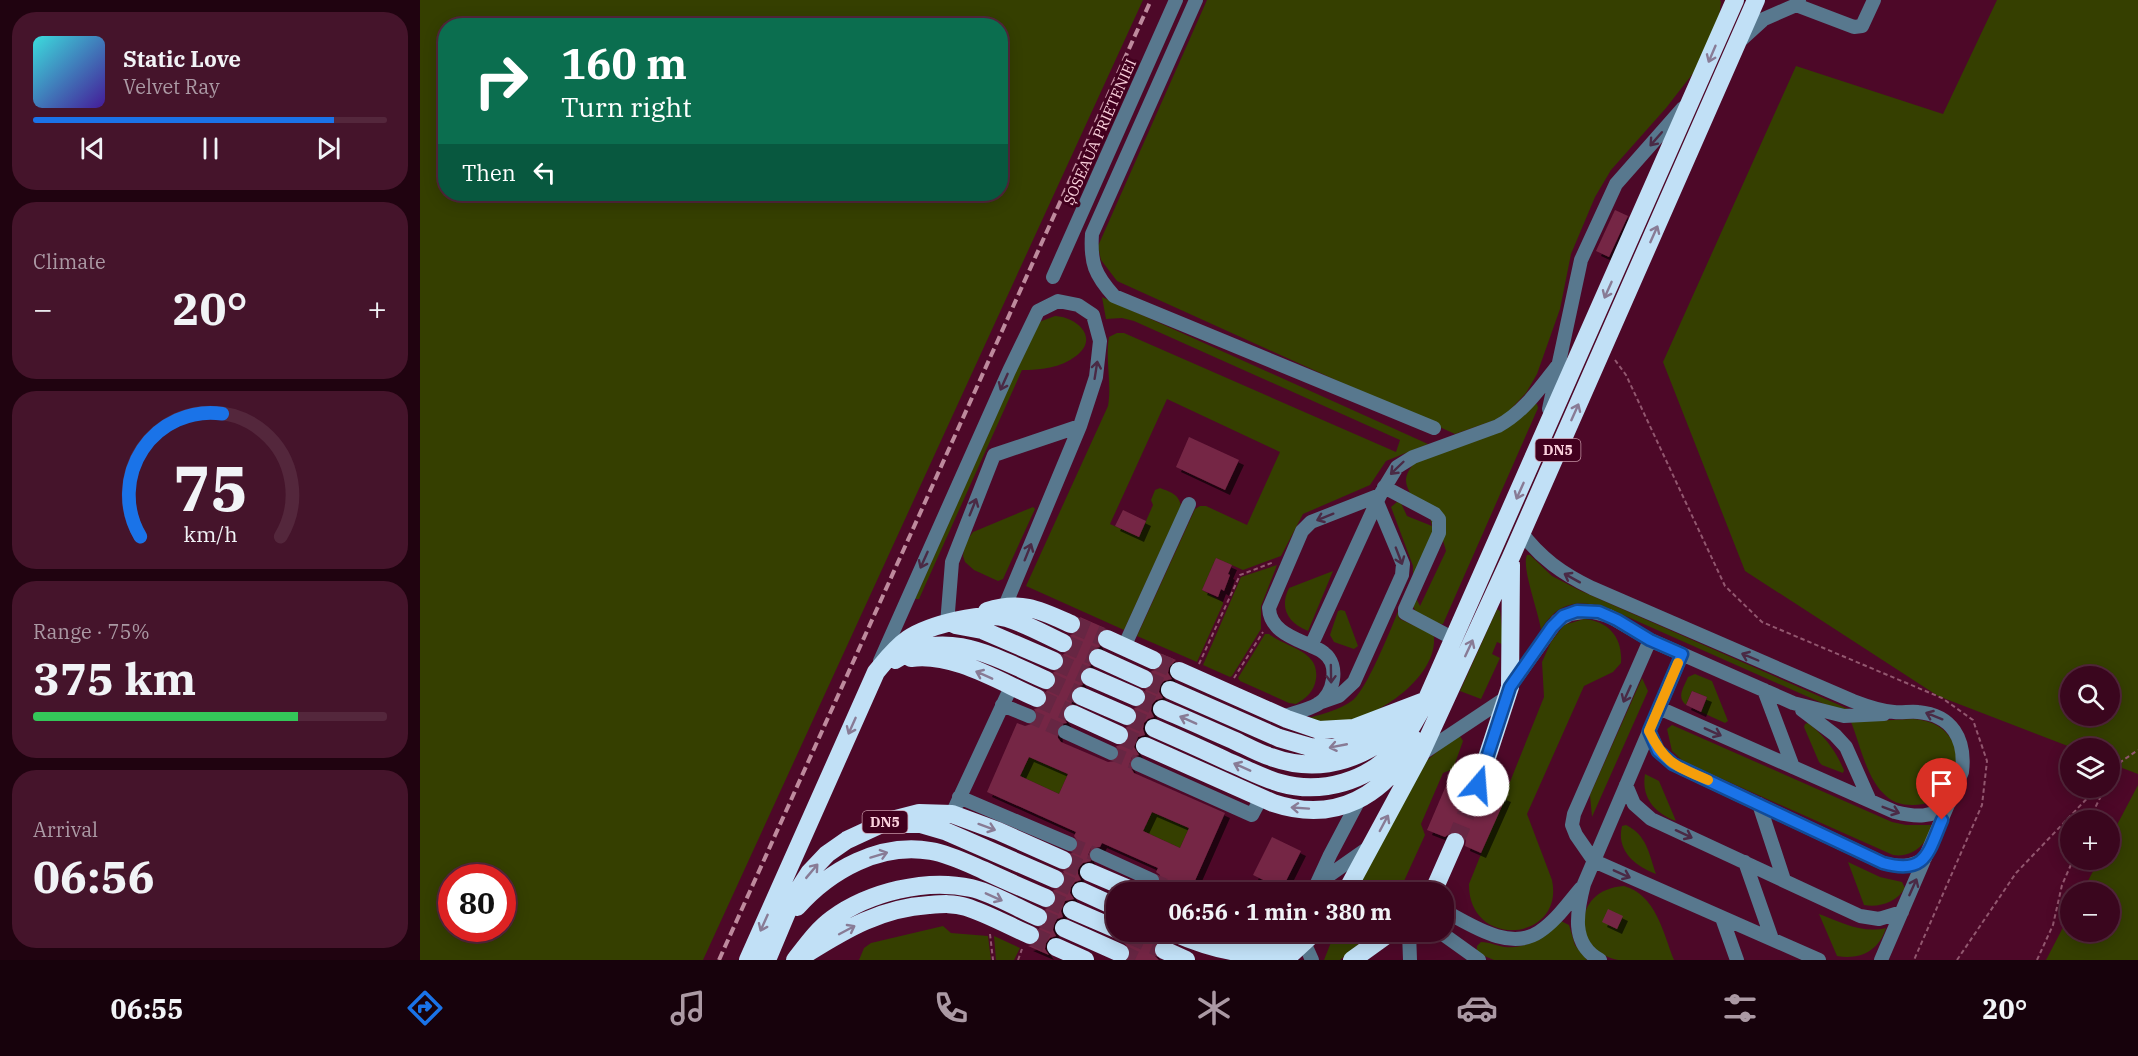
<!DOCTYPE html>
<meta charset="utf-8">
<style>
body{margin:0;font-family:"IBM Plex Serif",serif;background:#45142b;color:#f1f3f6;height:100vh;display:flex;flex-direction:column;font-size:22px;white-space:nowrap}
*{box-sizing:border-box;margin:0}
p{font-size:20px;color:#ab99a4}
.icon{flex:none;width:33px;height:33px;fill:none;stroke:currentColor;stroke-width:2;stroke-linecap:round;stroke-linejoin:round}
.map{position:relative;flex:1;overflow:hidden}
.details{display:flex;flex-direction:column;gap:12px;padding:12px;background:#200310;width:420px}
.details>*{flex:none}
.banner{position:absolute;left:18px;top:18px;width:570px;height:183px;border-radius:24px;box-shadow:0 3px 15px #0003,0 0 0 2px #54273c;background:#0b6e4f;color:#fff;overflow:hidden}
.tools{position:absolute;left:1640px;top:666px;display:grid;gap:12px}
.tools a{display:grid;place-items:center;width:60px;height:60px;border-radius:50%;background:#3a061e;box-shadow:0 3px 15px #0003,0 0 0 2px #54273c;font-size:30px}
.speed{position:absolute;left:18px;top:864px;display:flex;gap:12px;font-size:30px;font-weight:700;text-align:center}
.speed>*{display:grid;place-content:center;width:78px;height:78px;border-radius:50%;background:#3a061e;box-shadow:0 3px 15px #0003,0 0 0 2px #54273c;line-height:1}
.speed .limit{border:9px solid #d22;background:#fff;color:#111}
.pin{position:absolute;display:grid;place-items:center;width:51px;height:51px;color:#fff;margin:-62px -26px;border-radius:50% 50% 50% 0;rotate:-45deg;box-shadow:0 0 6px #0007}
.pin .icon{rotate:45deg}
.me{position:absolute;width:66px;margin:-33px;rotate:18deg;stroke-linejoin:round;filter:drop-shadow(0 0 4px #0008)}
.turn{display:flex;align-items:center;gap:21px;height:126px;padding:0 24px;font-size:27px}
.turn .icon{width:78px;height:78px;stroke-width:2.5}
.turn b{display:block;font-size:42px;line-height:51px}
.then{display:flex;align-items:center;height:57px;padding:0 24px;background:#0003;gap:12px;font-size:22px}
.big{font-size:45px;font-weight:700;line-height:1.1}
.details .card{flex:1;display:flex;flex-direction:column;justify-content:center;gap:9px;min-width:0;padding:0 21px;border-radius:24px;background:#45142b}
.details .dial{align-items:center;gap:0}
.dial svg{height:156px;overflow:visible;fill:none;stroke:#54273c;stroke-width:7;stroke-linecap:round;text-anchor:middle}
.dial text{fill:#f1f3f6;stroke:none}
.song{display:flex;align-items:center;gap:18px}
.cover{width:72px;height:72px;border-radius:9px;background:linear-gradient(135deg,hsl(180 70% 55%),hsl(260 70% 35%))}
.played{height:6px;border-radius:3px;background:linear-gradient(90deg,#1a73e8 85%,#54273c 85%)}
.keys{display:flex;justify-content:space-around;direction:ltr}
.heat{display:flex;justify-content:space-between;align-items:center;font-size:33px;direction:ltr}
.charge{height:9px;border-radius:4px;background:linear-gradient(90deg,#34c759 75%,#54273c 0)}
.trip{position:absolute;left:686px;top:882px;width:348px;height:60px;border-radius:24px;background:#3a061e;box-shadow:0 3px 15px #0003,0 0 0 2px #54273c;font-weight:700;line-height:60px;text-align:center}
.menu{display:flex;height:96px;justify-content:space-around;align-items:center;background:#17020c;color:#ab99a4}
.menu .icon{width:42px;height:42px}
.menu .on{color:#1a73e8}
.menu b{font-size:27px;color:#f1f3f6}
main{display:flex;flex:1;min-height:0}
.map>svg:first-child{display:block}
.green{fill:#353f00;fill-rule:evenodd}
.building{fill:#742745;fill-rule:evenodd;filter:url(#shadow)}
.lines{fill:none;stroke-linecap:round;stroke-linejoin:round}
.minor-tunnel{stroke:#672643;stroke-width:14;stroke-dasharray:14 7;stroke-linecap:butt}
.highway-tunnel{stroke:#672643;stroke-width:18;stroke-dasharray:18 9;stroke-linecap:butt}
.path{stroke:#92576f;stroke-width:2;stroke-dasharray:4.5 3;stroke-linecap:butt}
.minor{stroke:#58788e;stroke-width:14}
.highway{stroke:#c1e0f6;stroke-width:18}
.rail{stroke:#be8a9d;stroke-width:4;stroke-dasharray:9 4.5;stroke-linecap:butt}
.oneway{stroke:#887b95}
.oneway2{stroke:#4a2a45}
.route-casing{stroke:#114b97;stroke-width:15}
.route{stroke:#1a73e8;stroke-width:10}
.slow{stroke:#f59e0b;stroke-width:10}
.labels{text-anchor:middle;stroke-width:6;stroke-linejoin:round;paint-order:stroke}
.shield{fill:#42001e;stroke:#c492a3;stroke-width:1.5}
.shield-label{font-size:14px;font-weight:bold;fill:#fbd0dc}
.street-label{font-size:15px;fill:#fbd0dc;stroke:#42001e}
</style>
<main>
<section class="details">
<div class="card">
<div class="song"><i class="cover"></i><div><b>Static Love</b><p>Velvet Ray</p></div></div>
<div class="played"></div>
<div class="keys"><svg class="icon" aria-label="previous" viewBox="0 0 24 24"><path d="M18 5L8 12l10 7zM5 5v14"/></svg><svg class="icon" aria-label="pause" viewBox="0 0 24 24"><path d="M8 5v14M16 5v14"/></svg><svg class="icon" aria-label="next" viewBox="0 0 24 24"><path d="M6 5l10 7-10 7zM19 5v14"/></svg></div>
</div>
<div class="card"><p>Climate</p>
<div class="heat"><a>−</a><b class="big">20°</b><a>+</a></div>
</div>
<div class="card dial"><svg viewBox="0 0 100 80">
<path d="M14 69A42 42 0 1 1 86 69"/>
<path d="M14 69A42 42 0 0 1 56 6" stroke="#1a73e8"/>
<text x="50" y="56" font-size="32" font-weight="700">75</text>
<text x="50" y="72" font-size="11">km/h</text>
</svg></div>
<div class="card"><p>Range · 75%</p><b class="big">375 km</b><div class="charge"></div></div>
<div class="card"><p>Arrival</p><b class="big">06:56</b></div>
</section>
<div class="map">
<svg width="1718" height="960" viewBox="0 0 1718 960">
<defs>
<filter id="shadow"><feDropShadow dx="5" dy="5" stdDeviation="0" flood-color="#0009"/></filter>
</defs>
<rect width="100%" height="100%" fill="#4d0828"/>
<!-- green -->
<path class="green" d="M0,0H723L283,960H0ZM26,26H580V194H26ZM32,878H82V928H32Z
M787,0H1300L1301,2L1299,17L1274,72L1246,108L1191,170L1175,197L1151,254L1140,309L1117,374L1106,393L1088,412L1075,420L1035,434L697,281L681,260L678,246Z
M1577,0H1718V774L1689,763V748H1653L1518,696L1325,571L1243,362L1376,66L1523,114ZM1650,676H1689V716H1650Z
M682,297L1008,444L966,461L950,485L883,514L861,556L823,570L796,558L782,590L803,602V604L777,662L717,636L775,509L780,506H786L827,525L860,452L747,399L690,524L719,537L733,505L731,500L735,490L740,488C750,492 759,494 761,506L704,630L606,586L688,406C692,383 685,360 689,337L697,333H704L976,452L980,440L714,321L702,318L686,319Z
M635,316C657,317 680,338 656,356C641,368 620,370 602,370L499,599H495L614,330L619,322Z
M1114,404H1117L1118,408L1023,624H1021C1006,617 988,616 995,596L1000,606L1026,551L1022,537L1023,533C1013,521 985,496 986,479C987,472 991,467 995,462Z
M977,502L981,503L987,516L1012,526L1009,514L1016,528L978,616L980,619L1012,634L1014,637C1017,678 955,720 918,722C906,723 893,720 881,720C898,715 919,711 933,700C951,685 982,600 993,575V566L971,507Z
M613,507L615,509L583,579L578,581L554,570L545,562L543,556L545,543L553,532Z
M1107,555H1110L1132,576L1159,590L1435,712L1420,711L1183,606C1154,600 1137,603 1121,630C1119,613 1101,567 1107,555Z
M857,565L841,606V629L812,676L810,677L783,665L821,577Z
M913,571L888,631C868,623 859,608 869,588Z
M1077,609L1080,611L1084,645L1077,642L1072,654L1080,658L1061,699L1040,691Z
M921,610L925,611L938,646L934,649L914,642L910,635L918,611Z
M1164,619C1189,621 1203,638 1201,663L1193,672L1164,686L1107,814L1132,880C1145,942 1048,950 1049,884L1124,697L1122,662L1131,642L1144,625Z
M845,634H849C866,648 900,650 896,679C894,692 886,698 876,704L869,703L820,681L818,678Z
M1275,674L1292,681L1308,721L1305,723L1281,712L1287,697L1272,691L1266,705C1256,697 1264,687 1268,677Z
M1222,678L1228,691L1172,817L1170,795Z
M1493,719C1556,722 1548,806 1492,805C1481,805 1471,802 1463,793C1446,776 1440,744 1431,722Z
M1388,723C1405,736 1415,750 1424,770L1423,773L1402,765L1399,762L1384,727L1385,724Z
M1252,725L1472,822L1486,825H1511C1508,844 1493,858 1473,855L1264,762L1252,751L1247,729Z
M1036,736H1040L1043,741L1033,769L1023,773L1001,824L1005,835L979,892H935L1005,762Z
M609,757L648,774L639,794L600,776Z
M1225,774L1239,781L1256,821C1235,813 1221,798 1225,774Z
M1718,785V960H1626L1650,914V932H1689V892H1662L1679,860H1689V840Z
M732,812L769,828L760,848L723,831Z
M1206,825C1227,835 1229,854 1236,874C1214,866 1196,850 1202,826Z
M1428,862L1460,877L1482,882L1485,888C1477,902 1459,908 1444,905Z
M1204,886C1236,895 1243,932 1254,960C1237,960 1214,960 1198,960C1151,951 1152,889 1204,886Z
M1399,914C1421,922 1442,934 1466,928C1459,951 1440,960 1417,956Z
M1141,921L1149,925L1155,945L1167,960H1074L1062,955L1057,950V946L1061,942C1070,942 1077,946 1085,947C1109,949 1124,936 1141,921Z
M523,926L531,933L568,936L571,960H439L444,948L451,943Z
M915,932H953L920,960H904Z
M574,936L600,948L594,960H576Z"/>
<!-- building -->
<path class="building" d="M1195,210L1208,216L1189,257L1176,251Z
M769,437L819,460L805,490L756,467Z
M703,510L726,521L719,537L695,526Z
M796,558L812,565L808,574L810,575L804,591L801,589L798,597L782,590Z
M660,617L685,628L677,635L676,641L680,647L672,649L668,654L667,660L671,666L664,668L660,673L659,679L663,685L654,687L650,697L652,703L646,705L643,710L642,716L647,723L640,724L637,728L638,738L641,742L688,762L696,761L700,753L696,746L706,744L710,735L706,727L713,725L717,720L718,714L714,708L723,706L727,696L725,690L731,688L734,683L735,677L731,671L739,669L743,665L742,654L756,660L749,667L748,673L752,679L744,681L740,685L739,692L743,698L736,700L732,704L731,711L734,717L728,719L724,723L723,729L725,735L718,737L714,747L719,755L712,757L709,765L714,773L805,813L770,892H727L728,888H737L740,883V875L736,872L738,868L682,843L680,847L671,848L668,855L671,861L663,863L658,868V874L661,880L655,882L651,887L650,893L654,899L645,901L641,911L643,917L637,919L634,924L633,930L636,936L630,938L626,943L625,949L629,955L608,946L616,944L620,940L621,934L619,928L625,926L628,921L629,915L625,909L632,907L636,902L637,896L633,890L641,888L645,884L646,877L643,871L649,869L653,864L654,858L651,853L656,851L659,843L654,836L656,832L567,792L597,723L605,726L614,723L618,715L614,709L623,707L627,703L628,698L626,691L632,689L636,685L637,678L633,672L641,670L645,660L643,654L649,653L653,647L654,642L650,635L657,633L661,629L662,623ZM609,757L648,774L639,794L600,776ZM732,812L769,828L760,848L723,831Z
M1272,691L1287,697L1281,712L1266,705Z
M1031,774L1048,781L1047,788L1054,795L1061,796L1068,790L1086,797L1061,853L1045,846L1046,840L1040,832L1033,831L1025,837L1007,830Z
M852,837L881,851L862,889L833,875Z
M1188,909L1203,916L1197,929L1182,922Z
M709,932H741L743,939L737,941L733,951L735,956L739,960H708L711,951L704,943Z"/>
<g class="lines">
<!-- minor-tunnel -->
<path class="minor-tunnel" d="M609,716L645,732
M691,753L718,764
M650,844L677,855
M732,880L760,892"/>
<!-- highway-tunnel -->
<path class="highway-tunnel" d="M651,624L687,639
M643,643L678,658
M733,660L759,671
M634,661L670,677
M724,679L750,690
M626,680L661,696
M716,697L742,709
M617,698L653,714
M707,716L734,728
M699,735L725,746
M1035,842L1058,785
M643,860L669,872
M635,879L661,891
M626,898L652,910
M618,917L644,928
M708,934L744,950
M610,935L636,947
M700,953L715,960"/>
<!-- path -->
<path class="path" d="M1195,360L1206,375L1305,586L1342,622L1522,698L1553,720L1567,761L1562,805L1494,960
M779,664L820,575L854,562
M814,678L843,632
M1689,774L1702,761L1718,750
M1669,820L1685,788
M570,934L573,960
M598,960L602,949
M1537,960L1596,873L1677,788
M1617,960L1633,925L1642,885L1653,860"/>
<!-- minor -->
<path class="minor" d="M776,0L672,234C670,263 675,275 694,296L1014,428
M1376,5L1434,27L1442,26L1454,0
M1322,39L1344,19L1376,5L1379,0
M633,277L756,0
M1129,409L1161,260L1196,184L1263,108
M964,487L1015,514L1019,519V533L985,609V613L1034,639
M1101,532C1120,558 1143,574 1172,588L1433,701C1446,706 1461,711 1474,712C1482,713 1490,711 1498,712C1532,715 1546,739 1542,772L1461,960
M527,624L532,562L574,455L660,426
M1230,640L1154,814L1152,825L1156,835L1174,861L1399,960
M891,646C874,638 850,631 849,608L882,531L891,522L960,495
M704,647L769,504
M460,661L589,371L618,311L638,301L658,305L673,315L680,341L676,377L660,426L585,606
M1090,687L1137,621L1150,614L1169,611L1189,616L1230,640L1373,703L1424,716L1464,714
M1344,690L1373,767
M899,703L919,696L934,682L982,575L983,564L957,502
M582,705L609,716
M1239,708L1475,812C1495,817 1513,819 1529,803
M1382,710L1415,735L1426,747L1450,801
M862,717C873,713 888,710 898,704C914,694 920,665 904,653C901,650 895,648 891,646L960,495L977,467L993,457L1078,426C1104,412 1120,388 1138,365
M1229,731L1238,751L1253,764L1463,863C1479,867 1491,868 1505,858
M645,732L691,753
M1000,755L1087,697
M718,764L832,815L841,798
M1206,785L1214,804L1231,819L1440,916L1459,919L1482,912
M539,797L650,844
M1339,804L1364,880
M532,814L591,687
M677,855L732,880
M1325,862L1352,939
M879,892L891,888L948,848
M893,892L910,855L939,800
M1023,910C1050,924 1089,952 1119,932C1136,921 1148,903 1161,888
M1302,918L1317,960
M989,932L990,960
M1020,932L1059,960
M883,934L884,942L892,960
M1180,960C1150,944 1157,911 1164,884L1262,654"/>
<!-- highway -->
<path class="highway" d="M567,611C601,600 620,610 651,624
M535,625L562,630L634,661
M687,639L733,660
M491,658C533,652 580,682 617,698
M678,658L724,679
M475,660C525,626 578,659 626,680
M759,671L867,719L899,730L934,728L1002,702
M670,677L716,697
M750,690L859,738L890,747L913,748L925,745L964,727
M661,696L707,716
M742,709C766,719 790,730 813,740C826,746 838,753 851,757C903,776 951,757 988,719
M653,714L699,735
M734,728C759,739 784,750 809,762C826,769 843,778 860,783C902,795 949,781 977,748C989,733 997,717 1006,701L1315,0
M725,746L853,803C916,824 965,796 995,740
M1058,785L1090,687L1091,565
M485,824H501L525,831L635,879
M669,872L716,892
M661,891L696,907
M926,892L1000,755L1091,557L1336,0
M1013,892L1035,842
M377,907C410,870 460,842 511,851C529,854 547,863 563,870C584,880 605,889 626,898
M652,910L696,929
M644,928L700,953
M752,932C796,951 832,960 878,947
M803,932L851,946L873,947
M636,947L665,960
M744,950L766,960
M386,954C426,929 461,908 509,905C522,904 534,903 546,907C568,914 589,926 610,935
M870,955L895,932
M328,960L456,672C466,660 475,648 488,639C509,625 563,611 587,618C606,624 624,634 643,643
M347,960L373,898L389,873L407,854L427,840L468,821L499,813L532,814L578,831L643,860
M375,960C386,946 397,930 412,919C449,892 506,878 551,888C571,892 599,909 618,917
M932,960L971,932"/>
<!-- rail -->
<path class="rail" d="M299,960L731,0"/>
</g>
<!-- one-way arrows -->
<defs><path id="oneway-shaft" d="M-6 0H5M1.5-3L5.5 0L1.5 3" fill="none" stroke-width="1.6" stroke-linecap="round" stroke-linejoin="round" transform="scale(1.5)"/></defs>
<g class="oneway">
<use href="#oneway-shaft" transform="translate(1292 54) rotate(113)"/>
<use href="#oneway-shaft" transform="translate(1234 234) rotate(-66)"/>
<use href="#oneway-shaft" transform="translate(1188 290) rotate(114)"/>
<use href="#oneway-shaft" transform="translate(1155 412) rotate(-66)"/>
<use href="#oneway-shaft" transform="translate(1100 491) rotate(114)"/>
<use href="#oneway-shaft" transform="translate(1049 648) rotate(-65)"/>
<use href="#oneway-shaft" transform="translate(564 675) rotate(-156)"/>
<use href="#oneway-shaft" transform="translate(768 720) rotate(-156)"/>
<use href="#oneway-shaft" transform="translate(432 726) rotate(114)"/>
<use href="#oneway-shaft" transform="translate(918 746) rotate(169)"/>
<use href="#oneway-shaft" transform="translate(822 767) rotate(-156)"/>
<use href="#oneway-shaft" transform="translate(880 808) rotate(-176)"/>
<use href="#oneway-shaft" transform="translate(964 823) rotate(-62)"/>
<use href="#oneway-shaft" transform="translate(567 827) rotate(20)"/>
<use href="#oneway-shaft" transform="translate(459 855) rotate(-17)"/>
<use href="#oneway-shaft" transform="translate(392 871) rotate(-50)"/>
<use href="#oneway-shaft" transform="translate(574 897) rotate(24)"/>
<use href="#oneway-shaft" transform="translate(344 923) rotate(114)"/>
<use href="#oneway-shaft" transform="translate(427 930) rotate(-28)"/>
</g>
<g class="oneway2">
<use href="#oneway-shaft" transform="translate(1236 139) rotate(131)"/>
<use href="#oneway-shaft" transform="translate(676 370) rotate(-81)"/>
<use href="#oneway-shaft" transform="translate(584 382) rotate(114)"/>
<use href="#oneway-shaft" transform="translate(977 468) rotate(136)"/>
<use href="#oneway-shaft" transform="translate(553 507) rotate(-68)"/>
<use href="#oneway-shaft" transform="translate(905 517) rotate(158)"/>
<use href="#oneway-shaft" transform="translate(608 552) rotate(-68)"/>
<use href="#oneway-shaft" transform="translate(979 556) rotate(69)"/>
<use href="#oneway-shaft" transform="translate(504 560) rotate(114)"/>
<use href="#oneway-shaft" transform="translate(1152 578) rotate(-151)"/>
<use href="#oneway-shaft" transform="translate(1330 657) rotate(-157)"/>
<use href="#oneway-shaft" transform="translate(911 674) rotate(89)"/>
<use href="#oneway-shaft" transform="translate(1207 694) rotate(114)"/>
<use href="#oneway-shaft" transform="translate(1514 716) rotate(-158)"/>
<use href="#oneway-shaft" transform="translate(1293 732) rotate(24)"/>
<use href="#oneway-shaft" transform="translate(1471 810) rotate(21)"/>
<use href="#oneway-shaft" transform="translate(1264 834) rotate(25)"/>
<use href="#oneway-shaft" transform="translate(1202 874) rotate(24)"/>
<use href="#oneway-shaft" transform="translate(1493 887) rotate(-66)"/>
</g>
<g class="lines">
<!-- route casing -->
<g class="route-casing">
<path id="route" d="M1058,785L1090,687L1132,627L1143,616L1157,611L1179,612L1197,620L1230,640L1262,654L1229,731L1238,751L1253,764L1463,863C1506,875 1508,853 1522,820"/>
</g>
<!-- route -->
<use href="#route" class="route"/>
<!-- slow -->
<path class="slow" d="M1258,663L1229,731C1245,764 1256,766 1288,780"/>
</g>
<g class="labels">
<!-- shield labels -->
<g class="shield">
<rect x="1115.5" y="439" width="45" height="22" rx="4.5"/>
<rect x="442.5" y="811" width="45" height="22" rx="4.5"/>
</g>
<g class="shield-label">
<text x="1138" y="455">DN5</text>
<text x="465" y="827">DN5</text>
</g>
<!-- street labels -->
<g class="street-label">
<text transform="translate(680 132) rotate(-66)" y="5">ȘOSEAUA PRIETENIEI</text>
</g>
</g>
</svg>
<div class="tools">
<a><svg class="icon" aria-label="search" viewBox="0 0 24 24"><circle cx="10" cy="10" r="6"/><path d="M15 15l6 6"/></svg></a>
<a><svg class="icon" aria-label="layers" viewBox="0 0 24 24"><path d="M12 4l9 5-9 5-9-5zM3 14l9 5 9-5"/></svg></a>
<a>+</a>
<a>−</a>
</div>
<div class="speed"><div class="limit">80</div></div>
<div class="pin" style="left:1522px;top:820px;background:#d93025"><svg class="icon" aria-label="arrive" viewBox="0 0 24 24"><path d="M6 21V4h12l-3 4 3 4H6"/></svg></div>
<svg class="me" style="left:1058px;top:785px" viewBox="-20 -20 40 40"><circle r="19" fill="#fff"/><path d="M0-13L10 11 0 6-10 11z" fill="#1a73e8"/></svg>
<div class="trip">06:56 · 1 min · 380 m</div>
<div class="banner">
<div class="turn"><svg class="icon" aria-label="right" viewBox="0 0 24 24"><path d="M7 20v-9h11M14 6l5 5-5 5"/></svg><div><b>160 m</b>Turn right</div></div>
<div class="then">Then<svg class="icon" aria-label="left" viewBox="0 0 24 24"><path d="M17 20v-9H6M10 6l-5 5 5 5"/></svg></div>
</div>
</div>
</main>
<nav class="menu">
<b>06:55</b>
<svg class="icon on" aria-label="directions" viewBox="0 0 24 24"><path d="M12 3l9 9-9 9-9-9zM9 14v-3h6M13 9l2 2-2 2"/></svg>
<svg class="icon" aria-label="music" viewBox="0 0 24 24"><path d="M9 18V5l10-2v13"/><circle cx="6" cy="18" r="3"/><circle cx="16" cy="16" r="3"/></svg>
<svg class="icon" aria-label="phone" viewBox="0 0 24 24"><path d="M5 4h4l2 5-3 2q2 4 5 5l2-3 5 2v4C11 20 4 13 5 4z"/></svg>
<svg class="icon" aria-label="climate" viewBox="0 0 24 24"><path d="M12 3v18M4 7l16 10M4 17L20 7"/></svg>
<svg class="icon" aria-label="car" viewBox="0 0 24 24"><path d="M5 17H2v-5l4-1 3-4h7l3 4 3 1v5h-3M9 17h6M6 11h13"/><circle cx="7" cy="17" r="2"/><circle cx="17" cy="17" r="2"/></svg>
<svg class="icon" aria-label="filters" viewBox="0 0 24 24"><path d="M4 7h16M4 17h16"/><circle cx="9" cy="7" r="2"/><circle cx="15" cy="17" r="2"/></svg>
<b>20°</b>
</nav>
